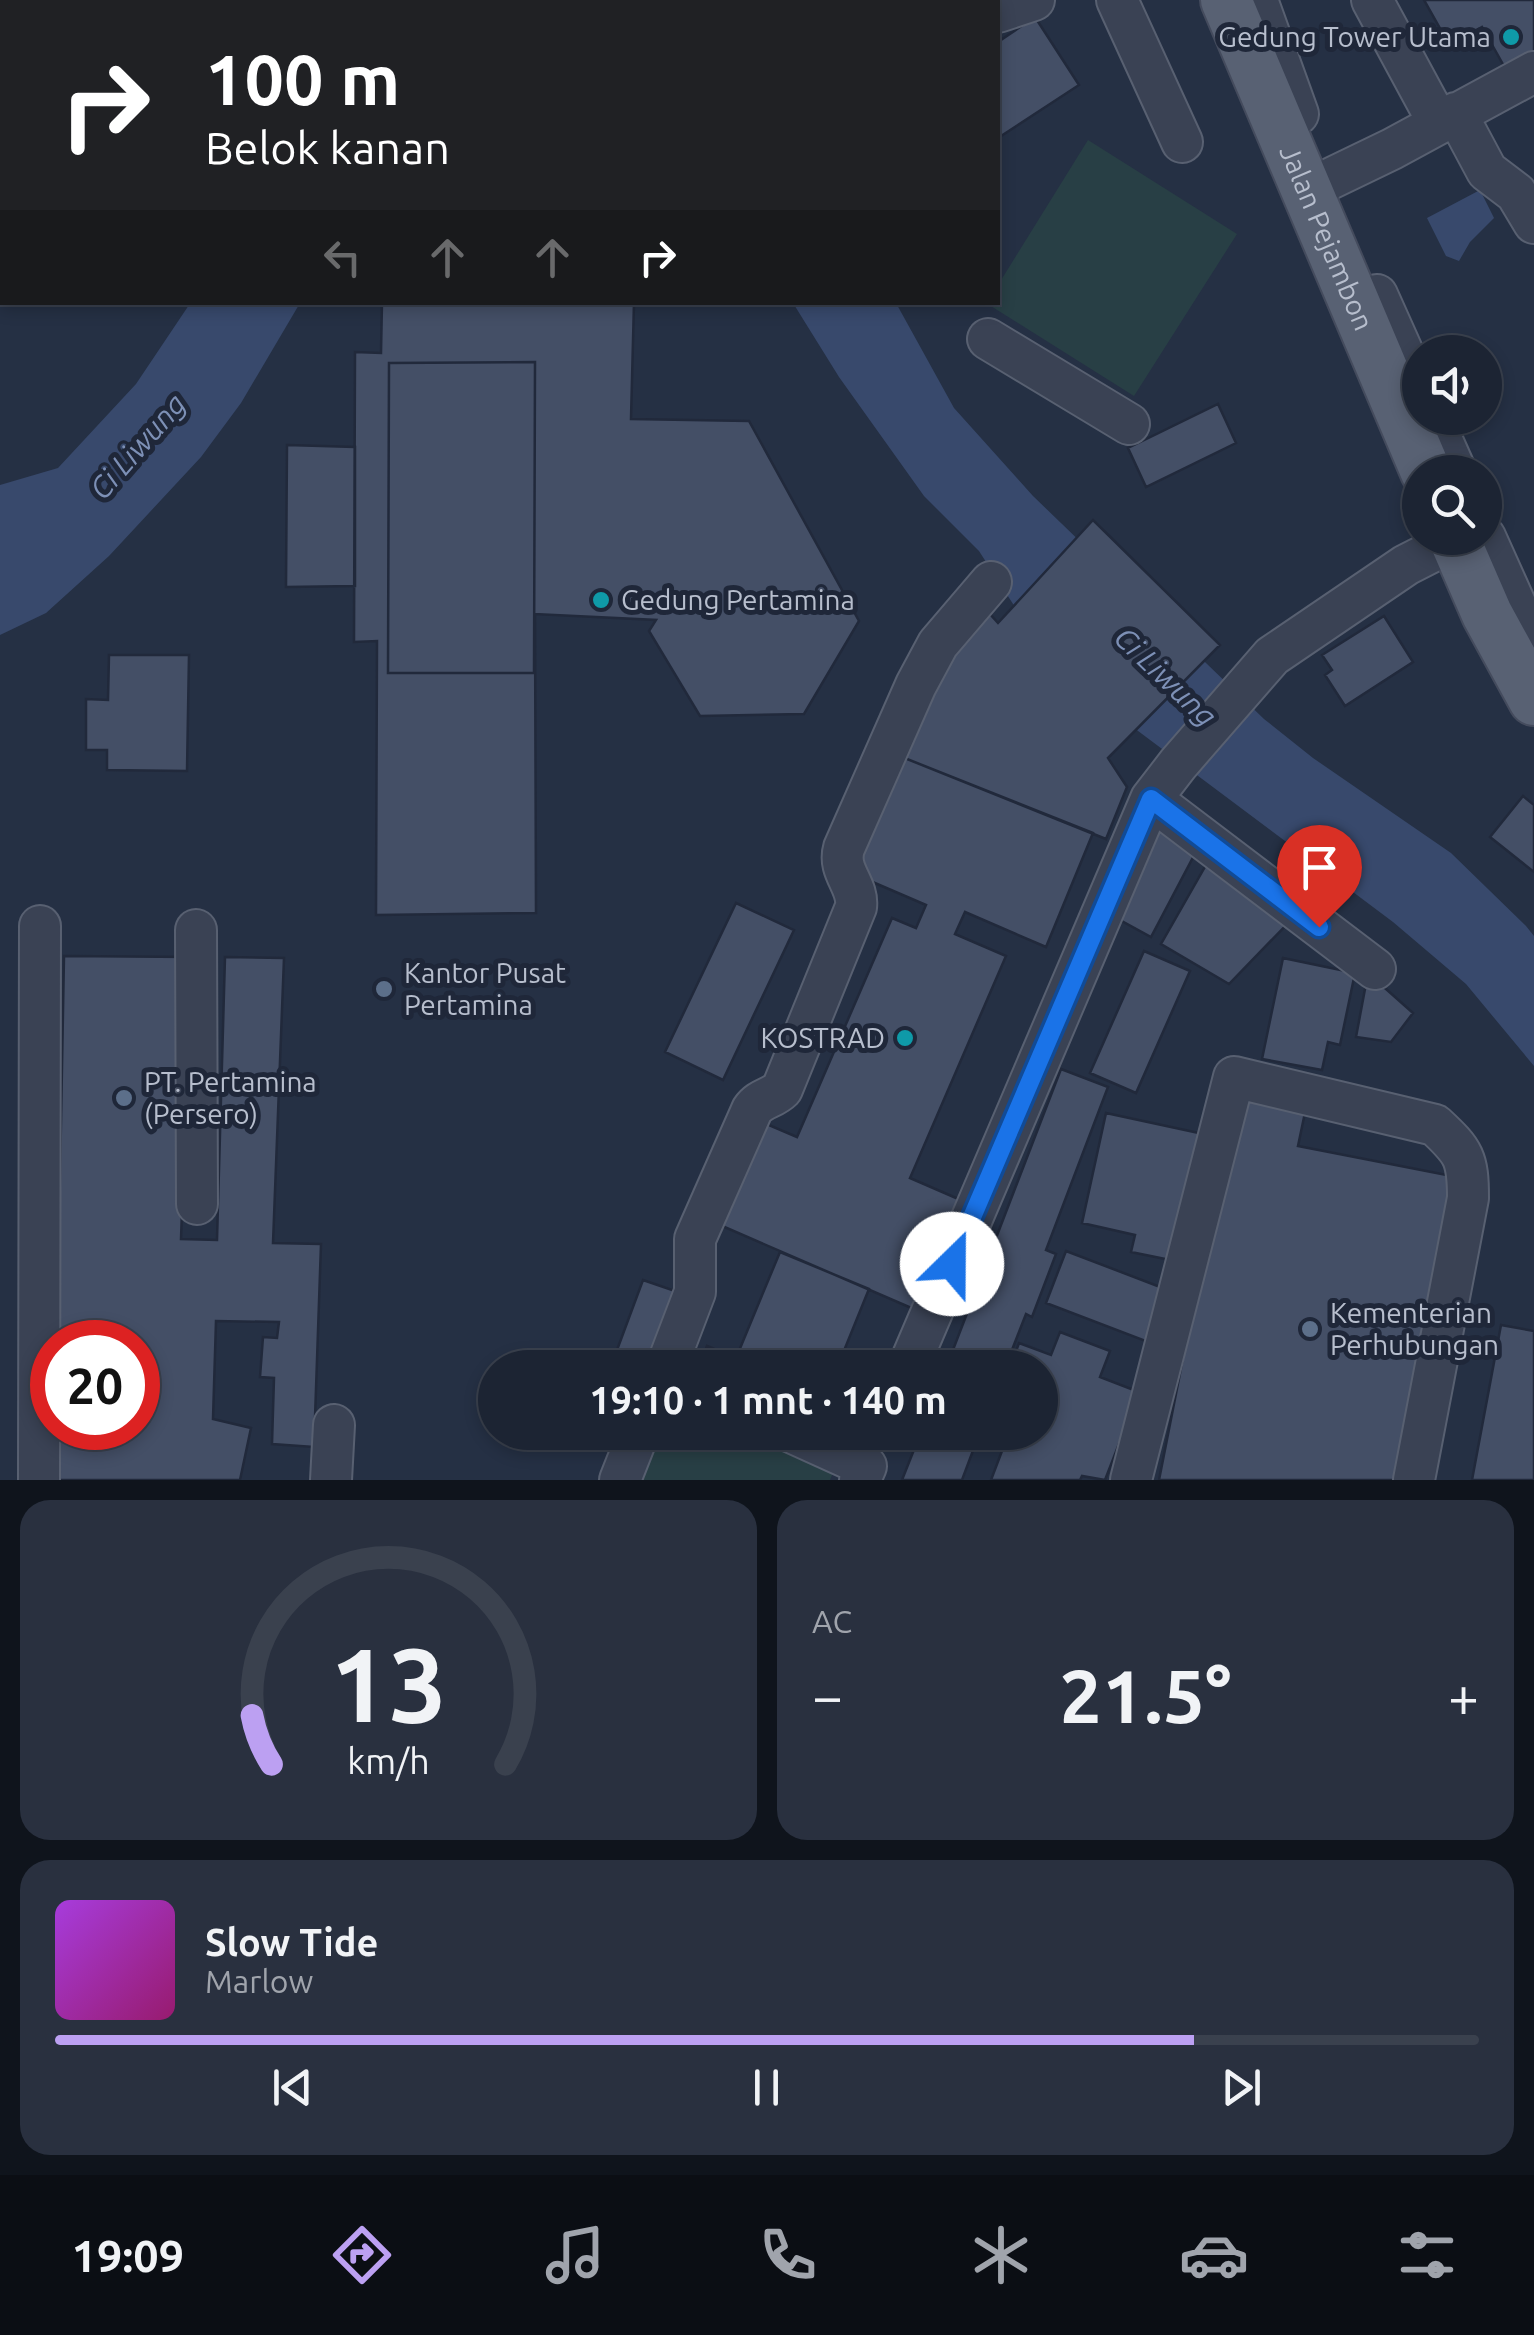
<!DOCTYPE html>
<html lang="id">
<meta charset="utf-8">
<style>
body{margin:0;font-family:Ubuntu,sans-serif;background:#29303f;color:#f1f3f6;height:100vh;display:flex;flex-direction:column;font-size:38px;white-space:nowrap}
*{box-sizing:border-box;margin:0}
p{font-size:32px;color:#a0a4ac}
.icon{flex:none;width:55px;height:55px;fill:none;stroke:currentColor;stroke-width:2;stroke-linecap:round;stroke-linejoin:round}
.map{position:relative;height:1480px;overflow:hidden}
.side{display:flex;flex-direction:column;gap:20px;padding:20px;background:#0f141c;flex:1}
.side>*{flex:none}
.hud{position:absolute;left:0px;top:0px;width:1000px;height:305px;box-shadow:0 5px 15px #0003,0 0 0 2px #3a414e;background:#202124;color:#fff;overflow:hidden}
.tools{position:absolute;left:1402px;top:335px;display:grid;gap:20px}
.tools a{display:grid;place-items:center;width:100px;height:100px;border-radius:50%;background:#1c2433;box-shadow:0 5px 15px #0003,0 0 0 2px #3a414e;font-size:50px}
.speed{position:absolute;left:30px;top:1320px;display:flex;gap:20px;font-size:50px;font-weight:700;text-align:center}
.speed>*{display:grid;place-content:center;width:130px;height:130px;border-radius:50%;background:#1c2433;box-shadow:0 5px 15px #0003,0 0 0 2px #3a414e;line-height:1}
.speed .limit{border:15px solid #d22;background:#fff;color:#111}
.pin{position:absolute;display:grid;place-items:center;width:85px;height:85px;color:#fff;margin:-102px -42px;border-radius:50% 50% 50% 0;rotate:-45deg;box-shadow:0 0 10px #0007}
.pin .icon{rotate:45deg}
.me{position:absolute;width:110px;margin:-55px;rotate:23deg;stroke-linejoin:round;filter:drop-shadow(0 0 8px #0008)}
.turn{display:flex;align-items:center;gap:35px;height:210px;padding:0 40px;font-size:45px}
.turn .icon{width:130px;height:130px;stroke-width:2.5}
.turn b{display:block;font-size:70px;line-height:85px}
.lanes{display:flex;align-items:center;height:95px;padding:0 40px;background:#0003;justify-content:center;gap:50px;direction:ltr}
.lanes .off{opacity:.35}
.big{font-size:75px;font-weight:700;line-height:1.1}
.side .card{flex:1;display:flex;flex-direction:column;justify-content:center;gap:15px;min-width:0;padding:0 35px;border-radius:30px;background:#29303f}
.side .dial{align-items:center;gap:0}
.dial svg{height:260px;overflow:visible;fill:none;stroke:#3a414e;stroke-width:7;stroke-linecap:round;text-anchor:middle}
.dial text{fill:#f1f3f6;stroke:none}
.song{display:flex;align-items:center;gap:30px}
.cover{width:120px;height:120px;border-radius:15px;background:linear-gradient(135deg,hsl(280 70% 55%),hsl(320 70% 35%))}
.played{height:10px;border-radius:5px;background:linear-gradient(90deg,#bca0f2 80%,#3a414e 80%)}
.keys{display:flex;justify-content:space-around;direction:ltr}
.heat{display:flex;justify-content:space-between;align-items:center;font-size:55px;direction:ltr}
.side .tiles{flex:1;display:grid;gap:20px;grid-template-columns:1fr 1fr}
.card:last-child{grid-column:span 2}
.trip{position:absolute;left:478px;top:1350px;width:580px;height:100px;border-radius:50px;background:#1c2433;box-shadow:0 5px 15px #0003,0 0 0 2px #3a414e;font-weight:700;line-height:100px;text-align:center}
.tab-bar{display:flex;height:160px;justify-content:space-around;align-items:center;background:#0b0e14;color:#a0a4ac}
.tab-bar .icon{width:70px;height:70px}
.tab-bar .on{color:#bca0f2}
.tab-bar b{font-size:45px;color:#f1f3f6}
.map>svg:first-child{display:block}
.green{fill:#283f45}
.water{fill:#38496c}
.building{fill:#444f66;stroke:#21293b;stroke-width:2.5}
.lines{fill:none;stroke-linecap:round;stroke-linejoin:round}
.minor-casing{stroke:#586071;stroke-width:44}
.major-casing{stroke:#444b5d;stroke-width:54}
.minor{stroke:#3a4254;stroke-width:40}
.major{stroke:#586173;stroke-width:50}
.route-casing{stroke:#114b97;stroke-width:25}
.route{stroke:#1a73e8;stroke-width:18}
.culture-dot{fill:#0f9aa8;stroke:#1f2739;stroke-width:4}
.service-dot{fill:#5c6f8a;stroke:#1f2739;stroke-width:4}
.labels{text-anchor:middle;stroke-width:10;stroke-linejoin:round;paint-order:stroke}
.poi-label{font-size:28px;fill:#b7becd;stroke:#1f2739;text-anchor:start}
.street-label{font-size:28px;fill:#b7becd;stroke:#1f2739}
.water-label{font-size:30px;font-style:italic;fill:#7d90b6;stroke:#1f2739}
</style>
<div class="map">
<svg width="1534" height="1480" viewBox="0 0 1534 1480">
<rect width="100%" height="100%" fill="#253044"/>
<!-- green -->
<path class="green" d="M1088,140L1237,234L1134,396L986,303L998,302V285Z
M647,1433H756L836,1465L830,1480H627Z"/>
<!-- water -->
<path class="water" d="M1480,190L1494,218L1470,242L1459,261L1446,256L1427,218Z
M191,302L300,303L241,403L201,457L109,556L46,613L0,635V485L58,468L136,384Z
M793,303H896L954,408L1033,496L1264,719L1313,758L1451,853L1526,926L1534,936V1066L1466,984L1393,922L1054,668L979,551L924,496L839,377Z"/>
<!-- building -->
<path class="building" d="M29,0H239L29,2Z
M1424,0H1534V61L1509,75L1482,27L1450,46Z
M1035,17L1079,85L998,138V42Z
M382,302H634L631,419L749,421L859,621L804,714L700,716L649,631L656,620L535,614L536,913L376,915L377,641L354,642L355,352L381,353Z
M535,362L534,673H388L389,363Z
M1218,404L1236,443L1146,487L1128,448Z
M287,445L355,447V586L286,587Z
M1093,520L1220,645L1108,758L1127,787L1106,839L897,755L940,650L988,612L998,623Z
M1384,616L1413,662L1345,706L1325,675L1332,670L1322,655Z
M109,655H189L187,771L107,770V750H86V699L108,700Z
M897,755L1093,833L1046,947L965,912L955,934L1006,956L910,1178L963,1201L916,1310L713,1222L757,1120L797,1137L892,918L916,928L926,905L847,871Z
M1523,796L1534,805V872L1490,837Z
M1157,822L1200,844L1151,937L1109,914Z
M1214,851L1292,919L1229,984L1161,944Z
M736,903L794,930L723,1080L665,1052Z
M1144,951L1190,971L1136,1093L1090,1073Z
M64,956L191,957L181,1239L217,1240L225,957L284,958L273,1243L321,1244L314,1447L272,1444L274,1378L260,1377L263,1337L277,1338L279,1322L216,1321L213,1419L251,1428L240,1480H55L56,1428H138V1342H57Z
M1283,958L1355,973L1340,1045L1328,1042L1322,1070L1262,1059Z
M1368,973L1413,1013L1391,1042L1356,1037Z
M1061,1069L1108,1087L1046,1250L1056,1254L1032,1317L1026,1314L1005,1368H946Z
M1236,1089L1307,1103L1298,1146L1462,1178L1402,1480H1159Z
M1106,1113L1208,1135L1180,1262L1131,1252L1135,1235L1082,1223Z
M1066,1251L1168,1290L1148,1342L1046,1303Z
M780,1252L869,1289L837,1368H699L707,1346L736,1358Z
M643,1280L678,1292L653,1362L617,1350Z
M1501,1325L1534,1331V1480H1472Z
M1060,1332L1110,1351L1100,1377L1139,1392L1105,1480L1082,1476L1080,1480H991L1002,1451L981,1443L985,1432H1040V1368H1010L1019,1343L1051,1355Z
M921,1432H980L962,1480H902Z"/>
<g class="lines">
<!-- minor casing -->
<g class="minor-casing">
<path id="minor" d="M786,0L788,2
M913,0L918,2
M1117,0L1182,142
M1257,0L1298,114
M1372,0L1438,122
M998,12L1034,0
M1456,113L1487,171L1516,193L1534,223
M0,172H2
M1307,190L1392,149L1534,72
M1377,295L1420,391
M988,339L1129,424
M1432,418L1456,472
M1485,537L1534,646
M1151,799L1375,969
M196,930L197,1204
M666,1368L695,1292V1239L752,1110C760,1098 772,1099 782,1089L856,907C859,885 837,872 844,848L916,685L938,644L991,582
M908,1368L1151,799L1178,764L1272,656L1406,565L1455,540
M791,1432L866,1466L860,1480
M39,1480L40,926
M331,1480L334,1425
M620,1480L639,1432
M1131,1480L1234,1077L1435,1125C1464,1152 1468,1158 1468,1198L1414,1480"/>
</g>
<!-- major casing -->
<g class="major-casing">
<g id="major">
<path id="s1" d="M1226,0L1426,472"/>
<path d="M1454,538L1487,614L1534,700"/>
</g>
</g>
<!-- minor -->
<use href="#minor" class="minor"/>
<!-- major -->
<use href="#major" class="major"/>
</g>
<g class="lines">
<!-- route casing -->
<g class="route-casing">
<path id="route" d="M952,1264L1151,799L1319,927"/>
</g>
<!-- route -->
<use href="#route" class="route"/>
</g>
<!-- markers -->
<g class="culture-dot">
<circle cx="1511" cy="37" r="10"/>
<circle cx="601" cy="600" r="10"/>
<circle cx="905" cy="1038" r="10"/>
</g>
<g class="service-dot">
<circle cx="384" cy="989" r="10"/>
<circle cx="124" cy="1098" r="10"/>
<circle cx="1310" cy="1329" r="10"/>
</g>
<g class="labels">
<!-- poi labels -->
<g class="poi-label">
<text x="1491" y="47" text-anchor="end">Gedung Tower Utama</text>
<text x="621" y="610">Gedung Pertamina</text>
<text x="404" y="983">Kantor Pusat<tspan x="404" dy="32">Pertamina</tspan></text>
<text x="885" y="1048" text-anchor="end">KOSTRAD</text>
<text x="144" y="1092">PT. Pertamina<tspan x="144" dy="32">(Persero)</tspan></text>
<text x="1330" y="1323">Kementerian<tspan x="1330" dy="32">Perhubungan</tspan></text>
</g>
<!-- street labels -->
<g class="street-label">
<text dy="10" stroke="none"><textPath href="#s1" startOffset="258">Jalan Pejambon</textPath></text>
</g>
<!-- water labels -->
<g class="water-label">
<text transform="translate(138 447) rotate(-49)" y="10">Ci Liwung</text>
<text transform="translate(1165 677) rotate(44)" y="10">Ci Liwung</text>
</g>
</g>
</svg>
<div class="tools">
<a><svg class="icon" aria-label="sound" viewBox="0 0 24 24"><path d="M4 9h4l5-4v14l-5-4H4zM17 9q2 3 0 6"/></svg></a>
<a><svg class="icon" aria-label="search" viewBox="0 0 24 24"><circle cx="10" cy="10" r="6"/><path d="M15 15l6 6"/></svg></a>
</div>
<div class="speed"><div class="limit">20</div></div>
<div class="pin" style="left:1319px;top:927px;background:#d93025"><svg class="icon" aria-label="arrive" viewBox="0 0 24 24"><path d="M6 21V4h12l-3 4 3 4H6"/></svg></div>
<svg class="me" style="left:952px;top:1264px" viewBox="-20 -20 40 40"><circle r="19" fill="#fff"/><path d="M0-13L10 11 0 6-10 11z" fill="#1a73e8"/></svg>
<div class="trip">19:10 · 1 mnt · 140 m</div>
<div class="hud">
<div class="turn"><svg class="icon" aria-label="right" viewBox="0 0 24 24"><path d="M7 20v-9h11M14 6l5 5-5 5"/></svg><div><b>100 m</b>Belok kanan</div></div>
<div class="lanes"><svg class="icon off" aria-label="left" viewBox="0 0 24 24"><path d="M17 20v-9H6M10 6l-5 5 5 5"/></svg><svg class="icon off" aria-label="ahead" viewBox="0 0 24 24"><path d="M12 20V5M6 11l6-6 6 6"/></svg><svg class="icon off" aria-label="ahead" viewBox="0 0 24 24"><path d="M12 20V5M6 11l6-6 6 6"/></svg><svg class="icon" aria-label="right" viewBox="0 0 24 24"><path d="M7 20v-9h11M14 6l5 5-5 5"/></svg></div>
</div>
</div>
<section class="side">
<div class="tiles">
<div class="card dial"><svg viewBox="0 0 100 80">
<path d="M14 69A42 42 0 1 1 86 69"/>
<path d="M14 69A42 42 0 0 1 8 54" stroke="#bca0f2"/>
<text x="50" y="56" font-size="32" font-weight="700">13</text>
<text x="50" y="72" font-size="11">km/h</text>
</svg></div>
<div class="card"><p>AC</p>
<div class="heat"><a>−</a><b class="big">21.5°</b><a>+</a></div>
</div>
<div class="card">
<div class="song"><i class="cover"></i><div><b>Slow Tide</b><p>Marlow</p></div></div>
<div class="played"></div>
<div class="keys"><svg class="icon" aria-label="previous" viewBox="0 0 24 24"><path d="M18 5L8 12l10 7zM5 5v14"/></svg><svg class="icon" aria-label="pause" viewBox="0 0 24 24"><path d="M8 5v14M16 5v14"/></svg><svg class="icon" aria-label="next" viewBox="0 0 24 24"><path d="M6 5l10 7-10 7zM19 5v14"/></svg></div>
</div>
</div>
</section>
<nav class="tab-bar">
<b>19:09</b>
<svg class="icon on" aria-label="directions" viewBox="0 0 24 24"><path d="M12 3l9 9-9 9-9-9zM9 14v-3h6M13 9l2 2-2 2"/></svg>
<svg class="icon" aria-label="music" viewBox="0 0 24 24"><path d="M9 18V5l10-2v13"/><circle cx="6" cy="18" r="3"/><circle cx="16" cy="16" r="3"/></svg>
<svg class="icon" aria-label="phone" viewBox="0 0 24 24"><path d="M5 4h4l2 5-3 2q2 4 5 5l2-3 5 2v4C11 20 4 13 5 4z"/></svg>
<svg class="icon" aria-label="climate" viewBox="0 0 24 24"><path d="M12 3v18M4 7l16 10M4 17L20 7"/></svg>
<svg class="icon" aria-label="car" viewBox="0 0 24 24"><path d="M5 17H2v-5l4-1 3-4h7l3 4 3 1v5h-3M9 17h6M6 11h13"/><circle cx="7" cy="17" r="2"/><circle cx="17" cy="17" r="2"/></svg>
<svg class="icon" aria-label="filters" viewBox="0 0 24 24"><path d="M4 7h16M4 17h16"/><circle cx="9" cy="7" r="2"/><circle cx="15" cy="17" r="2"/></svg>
</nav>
